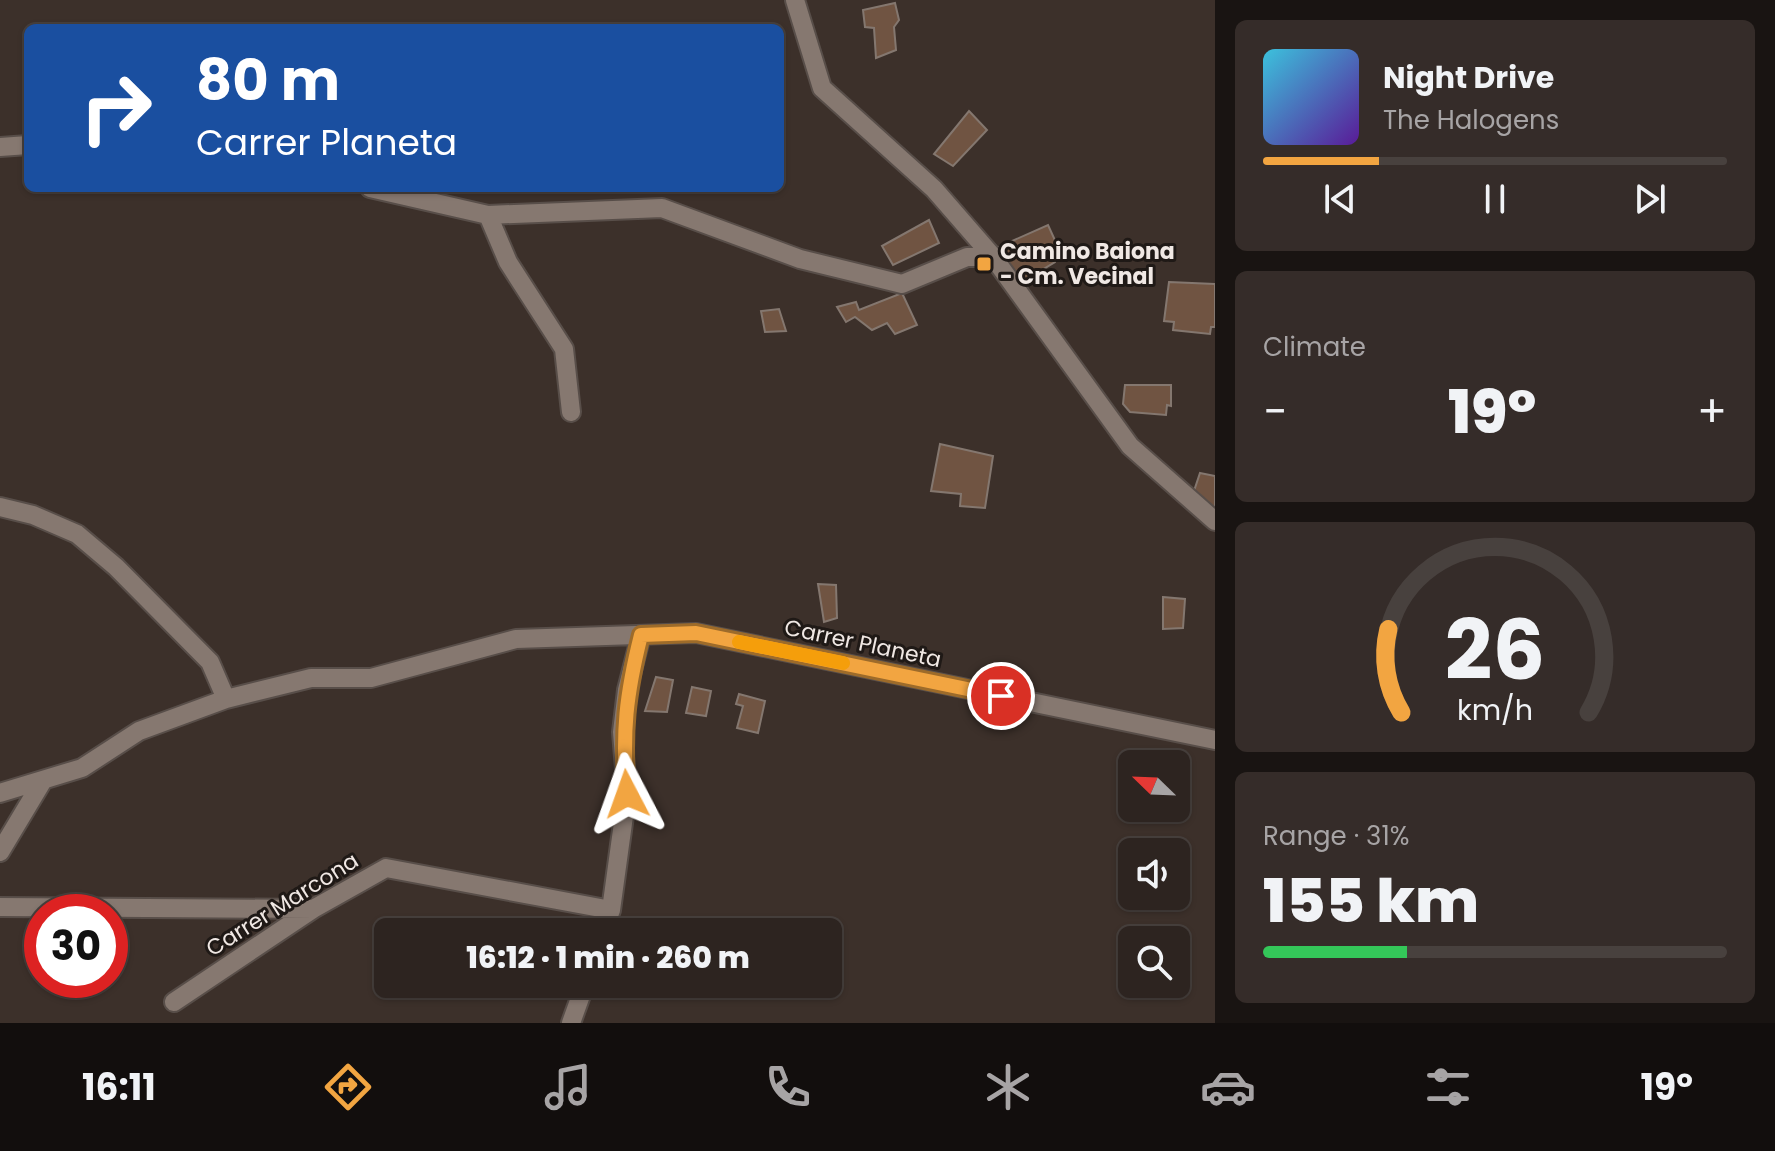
<!DOCTYPE html>
<meta charset="utf-8">
<style>
body{margin:0;font-family:Poppins,sans-serif;background:#352c29;color:#f1f3f6;height:100vh;display:flex;flex-direction:column;font-size:30px;white-space:nowrap}
*{box-sizing:border-box;margin:0}
p{font-size:26px;color:#a7a4a5}
.icon{flex:none;width:44px;height:44px;fill:none;stroke:currentColor;stroke-width:2;stroke-linecap:round;stroke-linejoin:round}
.map{position:relative;flex:1;overflow:hidden}
.details{display:flex;flex-direction:column;gap:20px;padding:20px;background:#191412;width:560px}
.details>*{flex:none}
.top-card{position:absolute;left:24px;top:24px;width:760px;height:168px;border-radius:12px;box-shadow:0 2px 6px #0004,0 0 0 2px #48413e;background:#1a4fa0;color:#fff;overflow:hidden}
.needle{width:52px;rotate:293deg}
.buttons{position:absolute;left:1118px;top:750px;display:grid;gap:16px}
.buttons a{display:grid;place-items:center;width:72px;height:72px;border-radius:12px;background:#2d2420;box-shadow:0 2px 6px #0004,0 0 0 2px #48413e;font-size:40px}
.speed{position:absolute;left:24px;top:894px;display:flex;gap:16px;font-size:40px;font-weight:700;text-align:center}
.speed>*{display:grid;place-content:center;width:104px;height:104px;border-radius:50%;background:#2d2420;box-shadow:0 2px 6px #0004,0 0 0 2px #48413e;line-height:1}
.speed .limit{border:12px solid #d22;background:#fff;color:#111}
.pin{position:absolute;display:grid;place-items:center;width:68px;height:68px;color:#fff;margin:-34px;border:4px solid #fff;border-radius:50%;box-shadow:0 2px 8px #0007}
.me{position:absolute;width:88px;margin:-44px;rotate:356deg;stroke-linejoin:round;filter:drop-shadow(0 0 6px #0008)}
.turn{display:flex;align-items:center;gap:28px;height:168px;padding:0 40px;font-size:36px}
.turn .icon{width:104px;height:104px;stroke-width:2.5}
.turn b{display:block;font-size:56px;line-height:68px}
.big{font-size:60px;font-weight:800;line-height:1.1}
.details .card{flex:1;display:flex;flex-direction:column;justify-content:center;gap:12px;min-width:0;padding:0 28px;border-radius:12px;background:#352c29}
.details .dial{align-items:center;gap:0}
.dial svg{height:208px;overflow:visible;fill:none;stroke:#48413e;stroke-width:7;stroke-linecap:round;text-anchor:middle}
.dial text{fill:#f1f3f6;stroke:none}
.song{display:flex;align-items:center;gap:24px}
.cover{width:96px;height:96px;border-radius:12px;background:linear-gradient(135deg,hsl(190 70% 55%),hsl(270 70% 35%))}
.played{height:8px;border-radius:4px;background:linear-gradient(90deg,#f2a541 25%,#48413e 25%)}
.keys{display:flex;justify-content:space-around;direction:ltr}
.heat{display:flex;justify-content:space-between;align-items:center;font-size:44px;direction:ltr}
.charge{height:12px;border-radius:6px;background:linear-gradient(90deg,#34c759 31%,#48413e 0)}
.trip{position:absolute;left:374px;top:918px;width:468px;height:80px;border-radius:12px;background:#2d2420;box-shadow:0 2px 6px #0004,0 0 0 2px #48413e;font-weight:800;line-height:80px;text-align:center}
.menu{display:flex;height:128px;justify-content:space-around;align-items:center;background:#120e0d;color:#a7a4a5}
.menu .icon{width:56px;height:56px}
.menu .current{color:#f2a541}
.menu b{font-size:36px;color:#f1f3f6}
main{display:flex;flex:1;min-height:0}
.map>svg:first-child{display:block}
.building{fill:#705442;stroke:#84776f;stroke-width:2}
.lines{fill:none;stroke-linecap:round;stroke-linejoin:round}
.minor-casing{stroke:#584e49;stroke-width:22}
.minor{stroke:#867870;stroke-width:18}
.route-casing{stroke:#9d6b2a;stroke-width:20}
.route{stroke:#f2a541;stroke-width:14}
.slow{stroke:#f59e0b;stroke-width:14}
.poi-dot{fill:#f2a541;stroke:#1f1916;stroke-width:3}
.labels{text-anchor:middle;stroke-width:6;stroke-linejoin:round;paint-order:stroke}
.poi-label{font-size:22px;font-weight:bold;fill:#f0e8e4;stroke:#1f1916;text-anchor:start}
.street-label{font-size:22px;fill:#f0e8e4;stroke:#1f1916}
</style>
<main>
<div class="map">
<svg width="1215" height="1023" viewBox="0 0 1215 1023">
<rect width="100%" height="100%" fill="#3c302a"/>
<!-- building -->
<path class="building" d="M895,3L899,20L894,27L896,50L876,58L874,28L865,27L863,10Z
M969,111L987,130L953,166L934,154Z
M929,220L939,243L893,265L882,246Z
M1048,225L1059,249L1055,262L1022,282L994,249Z
M1169,282L1215,284V327H1211L1210,334L1173,330L1174,322L1164,321Z
M902,293L917,325L895,334L887,323L872,330L855,317L846,322L837,307L856,302L859,310Z
M779,309L786,331L765,332L761,311Z
M1125,385H1171V406L1167,405L1166,415L1130,412L1123,404Z
M940,444L993,456L985,508L960,506L961,494L931,491Z
M1200,473L1215,476V508L1194,491Z
M818,584L836,585L837,618L824,622Z
M1163,597L1185,599L1183,628L1163,629Z
M656,677L673,680L667,712L645,711Z
M692,687L711,691L706,716L686,713Z
M739,694L765,701L758,733L737,728L743,706L736,704Z"/>
<g class="lines">
<!-- minor casing -->
<g class="minor-casing">
<path id="minor" d="M795,0L822,88L934,189L993,257L1130,446L1215,521
M0,147L28,145
M370,188L488,215L662,208L800,259L902,284L967,257H993
M488,215L508,262L564,349L571,412
M0,507L33,515L77,534L116,567L210,662L226,699L311,678H371L516,639L696,633L1215,740
M0,793L82,768L139,731L226,699
M0,852L42,782
M0,907L313,909
M603,932L611,910L627,794L622,732L627,690L641,635
M174,1002L313,909L386,868L611,910
M571,1023L585,984"/>
</g>
<!-- minor -->
<use href="#minor" class="minor"/>
</g>
<g class="lines">
<!-- route casing -->
<g class="route-casing">
<path id="route" d="M627,794C622,732 626,695 641,635L696,633L1001,696"/>
</g>
<!-- route -->
<use href="#route" class="route"/>
<!-- slow -->
<path class="slow" d="M739,642L843,663"/>
</g>
<!-- markers -->
<rect class="poi-dot" x="976" y="256" width="16" height="16" rx="4"/>
<g class="labels">
<!-- poi labels -->
<g class="poi-label">
<text x="1000" y="259">Camino Baiona<tspan x="1000" dy="25">- Cm. Vecinal</tspan></text>
</g>
<!-- street labels -->
<g class="street-label">
<text transform="translate(863 643) rotate(12)" y="8">Carrer Planeta</text>
<text transform="translate(282 904) rotate(-32)" y="8">Carrer Marcona</text>
</g>
</g>
</svg>
<div class="buttons">
<a><svg class="needle" viewBox="-14 -14 28 28"><path d="M0-13l5 13h-10z" fill="#e53935"/><path d="M0 13l5-13h-10z" fill="#a7a4a5"/></svg></a>
<a><svg class="icon" aria-label="sound" viewBox="0 0 24 24"><path d="M4 9h4l5-4v14l-5-4H4zM17 9q2 3 0 6"/></svg></a>
<a><svg class="icon" aria-label="search" viewBox="0 0 24 24"><circle cx="10" cy="10" r="6"/><path d="M15 15l6 6"/></svg></a>
</div>
<div class="speed"><div class="limit">30</div></div>
<div class="pin" style="left:1001px;top:696px;background:#d93025"><svg class="icon" aria-label="arrive" viewBox="0 0 24 24"><path d="M6 21V4h12l-3 4 3 4H6"/></svg></div>
<svg class="me" style="left:627px;top:794px" viewBox="-20 -20 40 40"><path d="M0-17L14 15 0 8-14 15z" fill="#f2a541" stroke="#fff" stroke-width="4"/></svg>
<div class="trip">16:12 · 1 min · 260 m</div>
<div class="top-card">
<div class="turn"><svg class="icon" aria-label="right" viewBox="0 0 24 24"><path d="M7 20v-9h11M14 6l5 5-5 5"/></svg><div><b>80 m</b>Carrer Planeta</div></div>
</div>
</div>
<section class="details">
<div class="card">
<div class="song"><i class="cover"></i><div><b>Night Drive</b><p>The Halogens</p></div></div>
<div class="played"></div>
<div class="keys"><svg class="icon" aria-label="previous" viewBox="0 0 24 24"><path d="M18 5L8 12l10 7zM5 5v14"/></svg><svg class="icon" aria-label="pause" viewBox="0 0 24 24"><path d="M8 5v14M16 5v14"/></svg><svg class="icon" aria-label="next" viewBox="0 0 24 24"><path d="M6 5l10 7-10 7zM19 5v14"/></svg></div>
</div>
<div class="card"><p>Climate</p>
<div class="heat"><a>−</a><b class="big">19°</b><a>+</a></div>
</div>
<div class="card dial"><svg viewBox="0 0 100 80">
<path d="M14 69A42 42 0 1 1 86 69"/>
<path d="M14 69A42 42 0 0 1 9 37" stroke="#f2a541"/>
<text x="50" y="56" font-size="32" font-weight="700">26</text>
<text x="50" y="72" font-size="11">km/h</text>
</svg></div>
<div class="card"><p>Range · 31%</p><b class="big">155 km</b><div class="charge"></div></div>
</section>
</main>
<nav class="menu">
<b>16:11</b>
<svg class="icon current" aria-label="directions" viewBox="0 0 24 24"><path d="M12 3l9 9-9 9-9-9zM9 14v-3h6M13 9l2 2-2 2"/></svg>
<svg class="icon" aria-label="music" viewBox="0 0 24 24"><path d="M9 18V5l10-2v13"/><circle cx="6" cy="18" r="3"/><circle cx="16" cy="16" r="3"/></svg>
<svg class="icon" aria-label="phone" viewBox="0 0 24 24"><path d="M5 4h4l2 5-3 2q2 4 5 5l2-3 5 2v4C11 20 4 13 5 4z"/></svg>
<svg class="icon" aria-label="climate" viewBox="0 0 24 24"><path d="M12 3v18M4 7l16 10M4 17L20 7"/></svg>
<svg class="icon" aria-label="car" viewBox="0 0 24 24"><path d="M5 17H2v-5l4-1 3-4h7l3 4 3 1v5h-3M9 17h6M6 11h13"/><circle cx="7" cy="17" r="2"/><circle cx="17" cy="17" r="2"/></svg>
<svg class="icon" aria-label="filters" viewBox="0 0 24 24"><path d="M4 7h16M4 17h16"/><circle cx="9" cy="7" r="2"/><circle cx="15" cy="17" r="2"/></svg>
<b>19°</b>
</nav>
